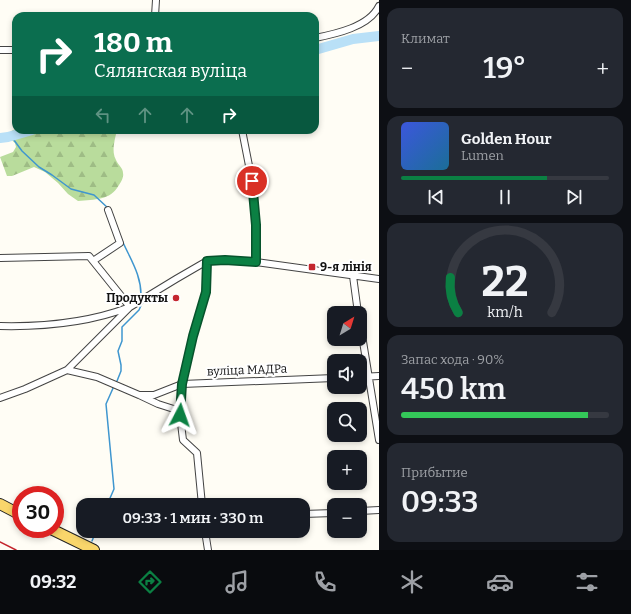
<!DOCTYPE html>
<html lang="ru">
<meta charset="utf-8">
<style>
body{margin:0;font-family:Bitter,serif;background:#242831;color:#f1f3f6;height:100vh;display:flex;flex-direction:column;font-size:15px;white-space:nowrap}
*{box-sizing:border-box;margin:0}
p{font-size:13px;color:#9ea1a6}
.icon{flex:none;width:22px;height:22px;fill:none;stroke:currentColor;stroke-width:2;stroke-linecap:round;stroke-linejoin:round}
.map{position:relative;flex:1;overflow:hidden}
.panel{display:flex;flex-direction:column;gap:8px;padding:8px;background:#0d0f14;width:252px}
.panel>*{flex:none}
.top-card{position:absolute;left:12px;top:12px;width:307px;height:122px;border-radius:12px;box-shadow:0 2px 6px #0003;background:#0b6e4f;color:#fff;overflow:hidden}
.needle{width:26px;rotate:38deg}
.tools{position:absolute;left:327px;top:306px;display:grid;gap:8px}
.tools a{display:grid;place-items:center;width:40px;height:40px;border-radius:8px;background:#171b24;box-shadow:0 2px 6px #0003;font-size:20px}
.speed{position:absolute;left:12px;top:486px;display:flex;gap:8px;font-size:20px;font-weight:700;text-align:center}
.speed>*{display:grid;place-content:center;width:52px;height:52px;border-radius:50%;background:#171b24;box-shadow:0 2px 6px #0003;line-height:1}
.speed .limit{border:6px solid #d22;background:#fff;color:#111}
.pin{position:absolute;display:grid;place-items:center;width:34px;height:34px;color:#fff;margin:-17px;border:2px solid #fff;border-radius:50%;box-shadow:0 1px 4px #0007}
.me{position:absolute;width:44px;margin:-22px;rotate:4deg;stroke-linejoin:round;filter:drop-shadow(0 0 3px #0008)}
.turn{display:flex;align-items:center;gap:14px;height:84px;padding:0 16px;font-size:18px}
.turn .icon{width:52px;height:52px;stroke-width:2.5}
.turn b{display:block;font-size:28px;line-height:34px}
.lanes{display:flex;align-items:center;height:38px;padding:0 16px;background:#0003;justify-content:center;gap:20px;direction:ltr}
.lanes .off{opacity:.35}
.big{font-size:30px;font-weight:600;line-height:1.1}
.panel .widget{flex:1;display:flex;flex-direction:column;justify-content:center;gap:6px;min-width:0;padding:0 14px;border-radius:12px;background:#242831}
.panel .dial{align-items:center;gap:0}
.dial svg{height:104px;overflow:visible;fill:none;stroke:#363941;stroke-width:7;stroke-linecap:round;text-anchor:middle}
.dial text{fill:#f1f3f6;stroke:none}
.song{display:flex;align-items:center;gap:12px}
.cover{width:48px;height:48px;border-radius:6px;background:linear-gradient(135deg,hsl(230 70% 55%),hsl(200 70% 35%))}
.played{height:4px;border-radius:2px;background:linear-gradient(90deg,#0b8043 70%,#363941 70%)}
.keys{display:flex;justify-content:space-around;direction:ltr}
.heat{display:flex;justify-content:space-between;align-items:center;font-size:22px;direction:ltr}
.charge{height:6px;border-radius:3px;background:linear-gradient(90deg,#34c759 90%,#363941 0)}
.trip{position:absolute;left:76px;top:498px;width:234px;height:40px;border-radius:12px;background:#171b24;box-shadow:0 2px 6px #0003;font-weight:600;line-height:40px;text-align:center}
.dock{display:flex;height:64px;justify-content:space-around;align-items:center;background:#090b0e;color:#9ea1a6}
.dock .icon{width:28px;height:28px}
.dock .active{color:#0b8043}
.dock b{font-size:18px;color:#f1f3f6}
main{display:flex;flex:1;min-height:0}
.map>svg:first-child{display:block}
.forest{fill:url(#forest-firs)}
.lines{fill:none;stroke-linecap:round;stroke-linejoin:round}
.stream{stroke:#3f96cf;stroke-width:1.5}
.river{stroke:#b9e0f7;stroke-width:10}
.minor-casing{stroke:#444;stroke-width:8}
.primary-casing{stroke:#222;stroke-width:12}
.minor{stroke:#fff;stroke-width:6}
.primary{stroke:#f9d66b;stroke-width:10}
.rail{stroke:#c4262e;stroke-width:1.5}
.route-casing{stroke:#07532c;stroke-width:10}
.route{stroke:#0b8043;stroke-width:7}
.poi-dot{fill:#c4262e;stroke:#fff;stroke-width:1.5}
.labels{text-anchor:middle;stroke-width:4;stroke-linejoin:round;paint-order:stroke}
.poi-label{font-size:12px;font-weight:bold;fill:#111;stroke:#fff;text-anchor:start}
.street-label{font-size:12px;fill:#111;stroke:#fff}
</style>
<main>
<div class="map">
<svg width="379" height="550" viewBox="0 0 379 550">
<defs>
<pattern id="forest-firs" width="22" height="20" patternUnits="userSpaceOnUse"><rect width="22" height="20" fill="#b9dc9c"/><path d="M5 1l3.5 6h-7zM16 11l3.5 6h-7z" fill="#9ebc85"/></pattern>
</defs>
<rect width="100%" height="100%" fill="#fffdf5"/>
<!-- forest -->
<path class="forest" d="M16,129V130H117C115,139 111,151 116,160C118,165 123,168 123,173C124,177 121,182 119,185C110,201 95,199 78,201L68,194L58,183L45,172L34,167L12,176H7L0,157L13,152L16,147L15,143L8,137C8,133 12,130 16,129Z"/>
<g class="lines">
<!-- stream -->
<path class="stream" d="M11,136L22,151L39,167L52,175L71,189L94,195L109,209
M121,238C130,259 142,275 141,298
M117,381L121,371V365L118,351L122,341V327L139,310L142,303
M107,505L114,489L106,404L114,386
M92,541L96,531"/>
<!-- river -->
<path class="river" d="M315,50L353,39L379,36
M0,138L8,137L32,130"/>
<!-- minor casing -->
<g class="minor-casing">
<path id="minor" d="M155,16L156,0
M315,38C335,34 369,27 379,6
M0,50H16
M242,130L252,181L256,225V262
M0,258L89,256L130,307C88,323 44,327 0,326
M93,261L120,243L108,210
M353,276L358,313
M360,323L379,440
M67,370L97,377L139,395L158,404L180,411
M360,377L379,376
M139,395H154L182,384L334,378
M0,398L25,389L67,370L130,307L176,279L207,261L225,260L256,262L379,279
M202,505L197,453L183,440L180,415L182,384L193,336L206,292L207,261
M360,511L379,510
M303,514L334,513
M205,531L208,550"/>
</g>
<!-- primary casing -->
<g class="primary-casing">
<path id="primary" d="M0,504L21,515
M51,529L94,550"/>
</g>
<!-- minor -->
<use href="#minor" class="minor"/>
<!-- primary -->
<use href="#primary" class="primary"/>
<!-- rail -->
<path class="rail" d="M0,542L16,550"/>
</g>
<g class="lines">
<!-- route casing -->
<g class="route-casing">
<path id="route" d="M180,415L182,384L193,336L206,292L207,261L225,260L256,262V225L252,181"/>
</g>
<!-- route -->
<use href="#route" class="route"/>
</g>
<!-- markers -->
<g class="poi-dot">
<rect x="308" y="263" width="8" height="8" rx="2"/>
<circle cx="176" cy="298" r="4"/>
</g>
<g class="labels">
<!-- poi labels -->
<g class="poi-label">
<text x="320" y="271">9-я лінія</text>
<text x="168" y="302" text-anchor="end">Продукты</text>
</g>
<!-- street labels -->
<g class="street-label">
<text transform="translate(247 370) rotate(-2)" y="4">вуліца МАДРа</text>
</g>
</g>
</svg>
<div class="tools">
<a><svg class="needle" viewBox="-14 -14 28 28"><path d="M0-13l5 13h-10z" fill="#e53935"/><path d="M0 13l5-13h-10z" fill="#9ea1a6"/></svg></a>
<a><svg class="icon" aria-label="sound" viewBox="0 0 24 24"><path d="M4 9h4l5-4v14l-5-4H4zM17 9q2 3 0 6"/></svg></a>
<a><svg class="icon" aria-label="search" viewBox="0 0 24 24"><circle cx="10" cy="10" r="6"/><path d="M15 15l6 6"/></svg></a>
<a>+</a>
<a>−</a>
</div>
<div class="speed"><div class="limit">30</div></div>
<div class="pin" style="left:252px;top:181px;background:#d93025"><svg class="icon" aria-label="arrive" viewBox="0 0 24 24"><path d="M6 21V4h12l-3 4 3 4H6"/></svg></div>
<svg class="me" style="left:180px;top:415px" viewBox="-20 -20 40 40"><path d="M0-17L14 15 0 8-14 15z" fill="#0b8043" stroke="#fff" stroke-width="4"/></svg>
<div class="trip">09:33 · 1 мин · 330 m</div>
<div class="top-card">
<div class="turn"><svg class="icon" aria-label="right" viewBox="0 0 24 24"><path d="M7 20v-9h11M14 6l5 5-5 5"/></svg><div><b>180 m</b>Сялянская вуліца</div></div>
<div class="lanes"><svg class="icon off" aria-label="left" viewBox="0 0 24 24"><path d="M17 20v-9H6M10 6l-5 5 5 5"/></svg><svg class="icon off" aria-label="ahead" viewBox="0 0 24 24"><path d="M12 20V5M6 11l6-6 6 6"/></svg><svg class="icon off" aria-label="ahead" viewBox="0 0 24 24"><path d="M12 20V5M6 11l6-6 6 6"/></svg><svg class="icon" aria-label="right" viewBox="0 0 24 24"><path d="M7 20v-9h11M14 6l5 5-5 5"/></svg></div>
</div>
</div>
<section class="panel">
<div class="widget"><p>Климат</p>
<div class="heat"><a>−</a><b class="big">19°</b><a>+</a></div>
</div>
<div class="widget">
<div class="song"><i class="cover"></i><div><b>Golden Hour</b><p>Lumen</p></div></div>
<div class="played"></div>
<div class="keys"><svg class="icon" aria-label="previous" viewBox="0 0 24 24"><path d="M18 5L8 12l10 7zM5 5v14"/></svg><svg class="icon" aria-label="pause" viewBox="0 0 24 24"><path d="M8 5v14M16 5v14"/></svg><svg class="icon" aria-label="next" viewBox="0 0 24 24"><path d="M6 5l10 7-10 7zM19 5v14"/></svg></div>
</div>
<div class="widget dial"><svg viewBox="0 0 100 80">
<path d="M14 69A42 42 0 1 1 86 69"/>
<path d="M14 69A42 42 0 0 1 8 42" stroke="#0b8043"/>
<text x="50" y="56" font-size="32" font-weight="700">22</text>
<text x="50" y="72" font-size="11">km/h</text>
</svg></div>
<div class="widget"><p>Запас хода · 90%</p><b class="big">450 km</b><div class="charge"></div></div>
<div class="widget"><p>Прибытие</p><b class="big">09:33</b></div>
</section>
</main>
<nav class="dock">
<b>09:32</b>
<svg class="icon active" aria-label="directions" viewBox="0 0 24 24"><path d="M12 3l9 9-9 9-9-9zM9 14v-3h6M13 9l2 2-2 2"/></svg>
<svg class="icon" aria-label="music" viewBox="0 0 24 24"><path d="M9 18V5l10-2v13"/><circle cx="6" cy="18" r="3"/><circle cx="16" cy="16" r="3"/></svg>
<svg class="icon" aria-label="phone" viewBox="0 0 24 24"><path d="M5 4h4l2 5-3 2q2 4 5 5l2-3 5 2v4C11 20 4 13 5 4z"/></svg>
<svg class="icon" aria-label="climate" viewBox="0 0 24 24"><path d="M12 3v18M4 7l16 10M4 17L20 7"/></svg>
<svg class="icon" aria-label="car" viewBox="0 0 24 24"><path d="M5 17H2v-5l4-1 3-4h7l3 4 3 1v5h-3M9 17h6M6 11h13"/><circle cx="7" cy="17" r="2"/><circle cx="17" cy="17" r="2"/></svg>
<svg class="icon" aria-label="filters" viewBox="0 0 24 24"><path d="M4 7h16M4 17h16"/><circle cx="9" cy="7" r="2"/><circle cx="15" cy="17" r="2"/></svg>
</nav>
